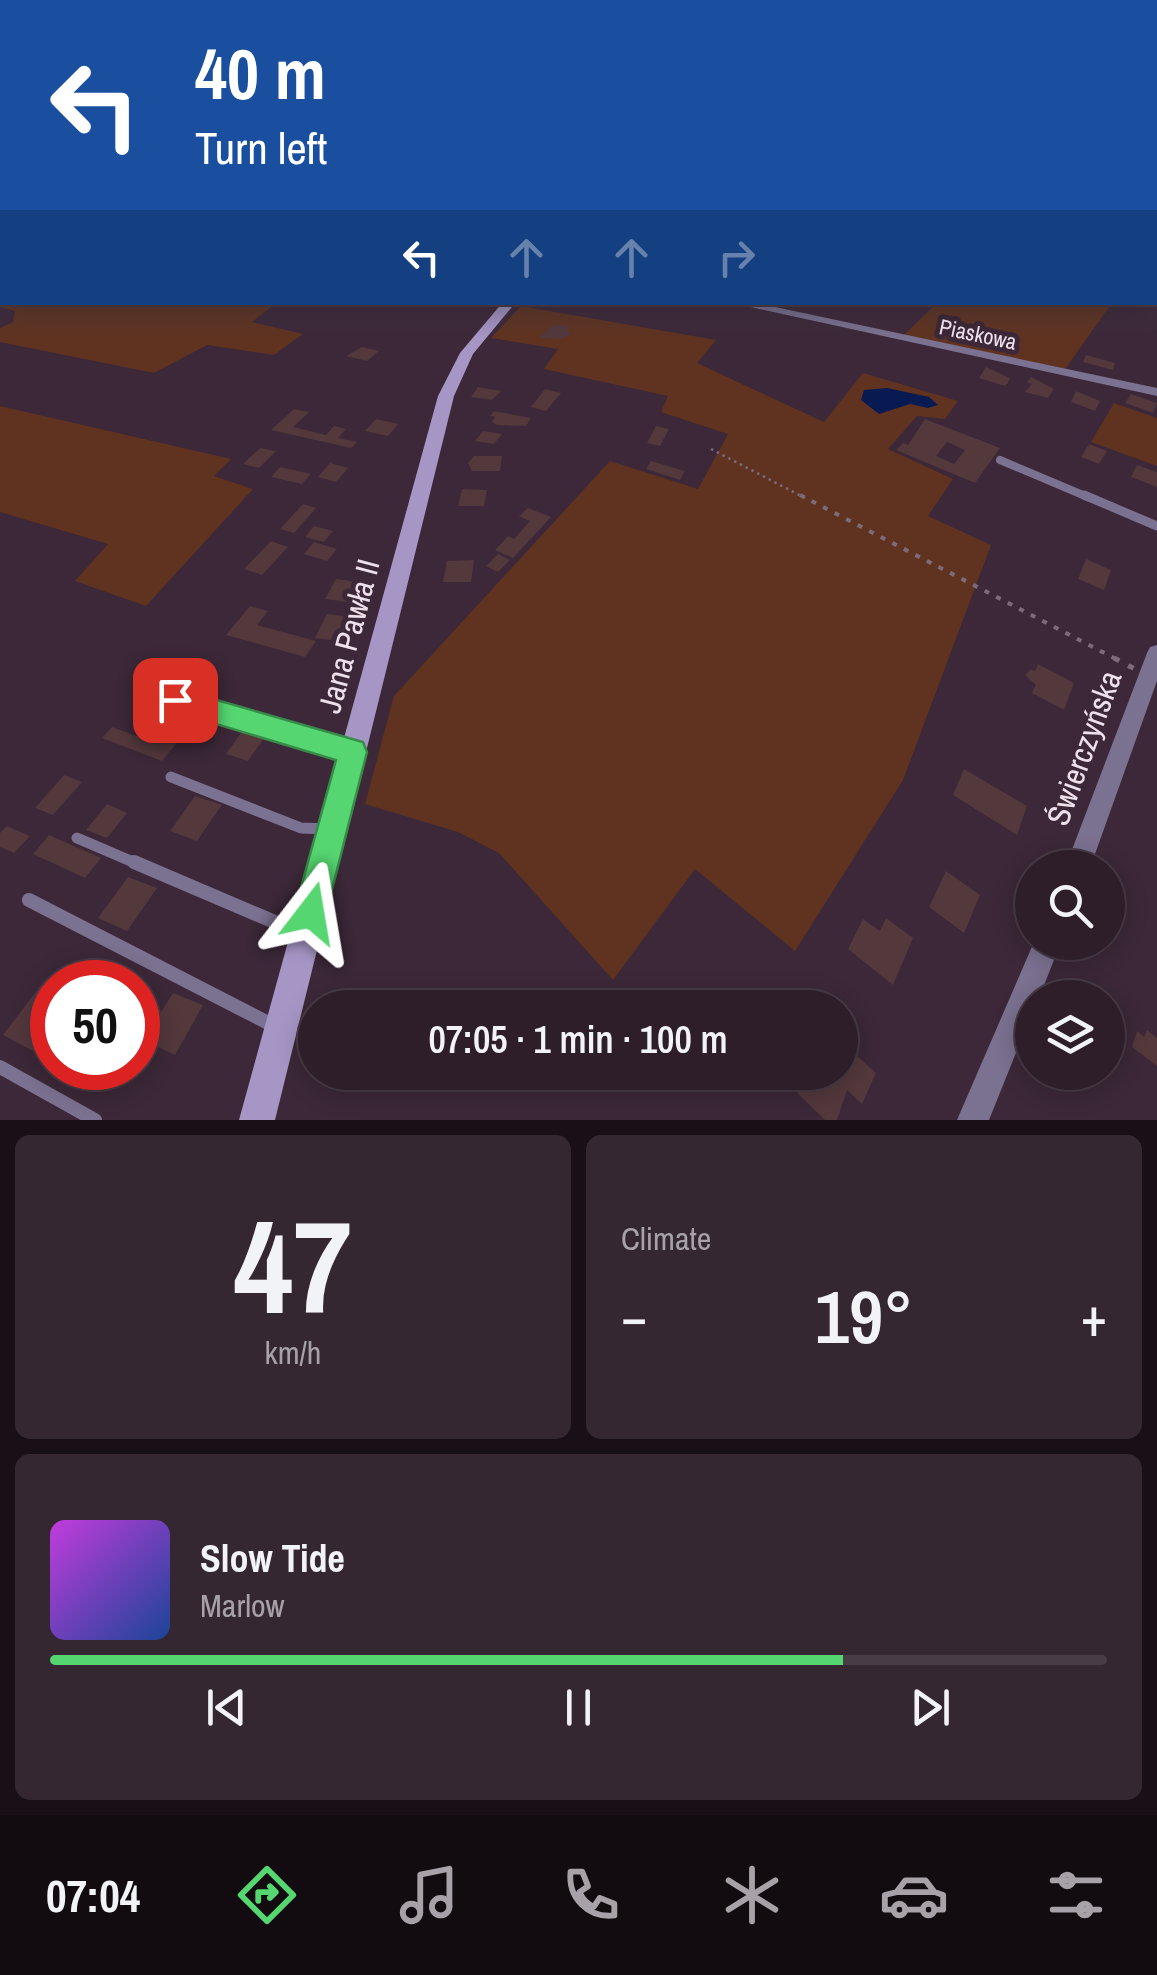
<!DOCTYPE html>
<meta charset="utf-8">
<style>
body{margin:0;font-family:"Archivo Narrow",sans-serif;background:#352732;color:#f1f3f6;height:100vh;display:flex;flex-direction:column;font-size:38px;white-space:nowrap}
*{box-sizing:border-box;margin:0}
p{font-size:32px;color:#a7a2a8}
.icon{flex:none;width:55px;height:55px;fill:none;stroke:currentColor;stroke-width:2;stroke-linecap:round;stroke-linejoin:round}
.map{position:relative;height:1120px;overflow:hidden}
.details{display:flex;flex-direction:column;gap:15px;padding:15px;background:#191017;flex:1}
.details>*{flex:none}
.hud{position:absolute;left:0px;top:0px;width:1158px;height:305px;box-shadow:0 5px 25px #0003,0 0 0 2px #483c47;background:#1a4fa0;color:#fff;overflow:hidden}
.buttons{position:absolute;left:1015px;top:850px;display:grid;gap:20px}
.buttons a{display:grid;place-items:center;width:110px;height:110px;border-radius:50%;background:#2d1e2a;box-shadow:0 5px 25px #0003,0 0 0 2px #483c47;font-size:50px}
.speed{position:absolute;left:30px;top:960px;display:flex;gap:20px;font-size:50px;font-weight:700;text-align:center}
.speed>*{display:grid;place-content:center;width:130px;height:130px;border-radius:50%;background:#2d1e2a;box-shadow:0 5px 25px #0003,0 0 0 2px #483c47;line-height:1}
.speed .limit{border:15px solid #d22;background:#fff;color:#111}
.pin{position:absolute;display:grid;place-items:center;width:85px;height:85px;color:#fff;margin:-42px;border-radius:20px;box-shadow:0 5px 15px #0006}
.me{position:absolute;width:110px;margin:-55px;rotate:14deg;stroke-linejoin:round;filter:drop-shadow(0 0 8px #0008)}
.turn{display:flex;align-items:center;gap:35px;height:210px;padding:0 30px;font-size:45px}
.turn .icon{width:130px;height:130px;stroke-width:2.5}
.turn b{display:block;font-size:70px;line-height:85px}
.lanes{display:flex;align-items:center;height:95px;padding:0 30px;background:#0003;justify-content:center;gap:50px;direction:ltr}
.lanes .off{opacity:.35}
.big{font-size:75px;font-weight:600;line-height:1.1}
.details .widget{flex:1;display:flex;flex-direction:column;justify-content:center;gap:15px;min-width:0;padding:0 35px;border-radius:15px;background:#352732}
.details .dial{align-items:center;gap:0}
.dial b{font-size:130px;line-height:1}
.song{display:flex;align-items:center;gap:30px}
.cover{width:120px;height:120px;border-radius:15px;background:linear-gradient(135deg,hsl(290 70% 55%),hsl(220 70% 35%))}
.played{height:10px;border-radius:5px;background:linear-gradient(90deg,#56d671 75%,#483c47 75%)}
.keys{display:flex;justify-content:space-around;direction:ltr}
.heat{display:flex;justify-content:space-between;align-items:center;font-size:55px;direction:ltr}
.details .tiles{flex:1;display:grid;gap:15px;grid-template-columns:1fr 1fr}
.widget:last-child{grid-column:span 2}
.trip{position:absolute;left:298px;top:990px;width:560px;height:100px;border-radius:50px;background:#2d1e2a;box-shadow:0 5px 25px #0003,0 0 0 2px #483c47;font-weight:600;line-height:100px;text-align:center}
.menu{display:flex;height:160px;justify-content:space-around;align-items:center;background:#120c11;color:#a7a2a8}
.menu .icon{width:70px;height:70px}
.menu .current{color:#56d671}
.menu b{font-size:45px;color:#f1f3f6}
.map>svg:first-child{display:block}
.green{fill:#5f3320}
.water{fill:#081a52}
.building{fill:#53383c;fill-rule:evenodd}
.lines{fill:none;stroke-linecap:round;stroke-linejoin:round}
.path-far2{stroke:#7d6b79;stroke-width:2.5;stroke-dasharray:2.5 4;stroke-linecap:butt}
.path-far1{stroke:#7d6b79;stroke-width:4;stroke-dasharray:5 8;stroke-linecap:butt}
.path{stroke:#7d6b79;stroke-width:5;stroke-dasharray:6 10;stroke-linecap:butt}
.service-far3{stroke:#7b7190;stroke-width:8}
.service-far2{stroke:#7b7190;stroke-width:9}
.service-far1{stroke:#7b7190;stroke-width:11}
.service{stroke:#7b7190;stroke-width:14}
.minor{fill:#7b7190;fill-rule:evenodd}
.secondary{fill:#a696c6;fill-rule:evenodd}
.route{fill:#56d671;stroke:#388b49;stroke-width:2.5}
.labels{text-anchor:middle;stroke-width:10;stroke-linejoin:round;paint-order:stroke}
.far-street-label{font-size:22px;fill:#efe1eb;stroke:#3c2838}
.near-street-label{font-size:32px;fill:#efe1eb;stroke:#3c2838}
</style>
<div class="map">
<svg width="1157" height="1120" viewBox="0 0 1157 1120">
<rect width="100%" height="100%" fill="#3c2838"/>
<!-- green -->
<path class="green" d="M0,289L2,302L276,303L252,322L303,334L274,355L207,345L154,373L0,342V328L13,322L15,311L0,307Z
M937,303H1112L1065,369L904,335Z
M521,306L716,340L697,363L824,422L863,373L958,401L945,419L917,416L888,449L953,479L928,516L991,545L903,780L795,951L695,869L613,980L499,853L458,832L365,804L394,696L610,461L698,489L728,434L661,412L668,396L544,369L558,349L491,338Z
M1114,403L1157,418V466L1091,442Z
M0,406L231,459L214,476L253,489L146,606L75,581L108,544L0,512Z"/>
<!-- water -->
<path class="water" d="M887,388L929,397L938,405L928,408L910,404L879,414L861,400L864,390Z"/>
<!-- building -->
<path class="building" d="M554,324L570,327L567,331L572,334L561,339L539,338Z
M362,347L379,351L367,361L346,356Z
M1086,355L1115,363L1113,370L1083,362Z
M986,367L1010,378L1008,383L1005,386L979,378Z
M1031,377L1054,389L1048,398L1025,392L1032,384L1027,382Z
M478,387L501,391L492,400L471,397Z
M545,389L561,393L546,411L531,407Z
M1076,391L1100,401L1095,411L1071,402Z
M1131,394L1157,403L1153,413L1125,403Z
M294,409L309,412L293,427L326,435L334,426L346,429L338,438L357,442L351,448L271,430Z
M494,411L531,418L526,426L497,425L492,422L495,417L490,416Z
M376,419L398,424L388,436L365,431Z
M925,419L1000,448L975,483L896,450L903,443L908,445ZM947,442L965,450L954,464L936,456Z
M656,426L669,429L660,446L647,443Z
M483,431L502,434L494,444L475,441Z
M1089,444L1107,451L1099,464L1081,457Z
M260,448L276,451L259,468L243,464Z
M474,456H502L500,471H472L468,463Z
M651,461L685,471L680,480L646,469Z
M330,463L348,468L336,482L318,477Z
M1137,465L1157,472V487L1131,477Z
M280,467L311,474L302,484L271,477Z
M462,489L487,490L484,506H458Z
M303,504L316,508L294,533L280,529Z
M528,508L551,517L513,558L495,550L508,536L514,539L530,521L519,516Z
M314,526L333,531L324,542L305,537Z
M271,541L288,547L262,575L244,569Z
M314,542L337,549L327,561L304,554Z
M498,554L510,560L498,572L486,566Z
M1086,559L1111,570L1104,590L1078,579Z
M474,560L471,582H443L447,561Z
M336,579L357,582L347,602L325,599Z
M250,606L268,611L257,625L316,641L305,657L226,635Z
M327,614L350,617L339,641L315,638Z
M1038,664L1074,683L1064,710L1032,693L1036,685L1025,675L1031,669L1035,671Z
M161,716L190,727L162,761L102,738L112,727L142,738Z
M244,729L265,737L248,761L226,754Z
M964,769L1027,806L1017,835L953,795Z
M64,775L82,782L53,815L35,808Z
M195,796L222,805L197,841L170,831Z
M107,804L127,813L107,838L86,830Z
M7,826L30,836L14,853L0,847V833Z
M49,835L101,858L85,878L33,854Z
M946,871L980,895L964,933L929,907Z
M128,877L157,888L127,931L98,918Z
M886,918L913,938L893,985L848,949L863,919L880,931Z
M44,981L52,985V1061L3,1035Z
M173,993L203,1005L175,1055L143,1040Z
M1147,1030L1157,1038V1066L1132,1047L1137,1031L1144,1037Z
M840,1041L876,1073L862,1104L847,1090L837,1120H825L776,1072H840Z"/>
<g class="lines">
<!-- path-far2 -->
<path class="path-far2" d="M711,449L805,498"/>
<!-- path-far1 -->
<path class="path-far1" d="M800,495L1118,660"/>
<!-- path -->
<path class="path" d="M1114,658L1135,669"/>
<!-- service-far3 -->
<path class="service-far3" d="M1000,460L1090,498"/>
<!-- service-far2 -->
<path class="service-far2" d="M1084,495L1157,526"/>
<!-- service-far1 -->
<path class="service-far1" d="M175,700L350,751
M171,777L301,828L330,829
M77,838L140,865"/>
<!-- service -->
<path class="service" d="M134,862L298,932
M29,900L274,1026
M0,1067L95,1120"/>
<!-- minor -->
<path class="minor" d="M728,302H751L1157,388V396Z
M1157,645V681L1090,868H1065L1147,653L1150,647Z
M1034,942H1061L1039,998H1032V1013L989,1120H957Z"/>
<!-- secondary -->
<path class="secondary" d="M503,302H516L473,354L454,396L275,1120H239L438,396L460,353Z"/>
</g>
<!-- sky -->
<linearGradient id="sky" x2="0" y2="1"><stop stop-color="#21161f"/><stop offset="0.54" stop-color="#50485e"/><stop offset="1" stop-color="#50485e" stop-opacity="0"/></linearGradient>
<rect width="1157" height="338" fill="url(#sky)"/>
<!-- route -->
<path class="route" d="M175,688L363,742L367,752L323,925L311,930L299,925L294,913L336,760L166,709L162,700L166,692Z"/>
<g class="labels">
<!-- far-street labels -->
<g class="far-street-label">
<text transform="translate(978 334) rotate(12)" y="8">Piaskowa</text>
</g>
<!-- near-street labels -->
<g class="near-street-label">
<text transform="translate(349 636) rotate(-75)" y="11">Jana Pawła II</text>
<text transform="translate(1084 748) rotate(-70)" y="11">Świerczyńska</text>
</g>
</g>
</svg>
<div class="buttons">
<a><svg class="icon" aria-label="search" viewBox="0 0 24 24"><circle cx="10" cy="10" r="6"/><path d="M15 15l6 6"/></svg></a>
<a><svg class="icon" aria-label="layers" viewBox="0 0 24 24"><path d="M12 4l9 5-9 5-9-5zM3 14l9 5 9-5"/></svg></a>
</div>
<div class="speed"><div class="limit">50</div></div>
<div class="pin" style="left:175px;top:700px;background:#d93025"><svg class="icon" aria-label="arrive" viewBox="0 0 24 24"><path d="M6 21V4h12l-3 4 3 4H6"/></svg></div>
<svg class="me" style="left:311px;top:913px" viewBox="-20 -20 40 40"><path d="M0-17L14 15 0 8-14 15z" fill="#56d671" stroke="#fff" stroke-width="4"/></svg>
<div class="trip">07:05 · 1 min · 100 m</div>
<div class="hud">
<div class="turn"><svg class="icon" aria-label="left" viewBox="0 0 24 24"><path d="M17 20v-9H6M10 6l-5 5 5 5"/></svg><div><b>40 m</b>Turn left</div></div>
<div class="lanes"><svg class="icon" aria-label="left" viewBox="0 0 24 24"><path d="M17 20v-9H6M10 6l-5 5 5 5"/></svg><svg class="icon off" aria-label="ahead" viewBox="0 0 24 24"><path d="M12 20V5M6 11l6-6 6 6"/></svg><svg class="icon off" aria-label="ahead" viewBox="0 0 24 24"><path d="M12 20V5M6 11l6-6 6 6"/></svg><svg class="icon off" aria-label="right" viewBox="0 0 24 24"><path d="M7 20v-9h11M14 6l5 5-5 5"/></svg></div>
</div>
</div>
<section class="details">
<div class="tiles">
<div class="widget dial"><b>47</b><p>km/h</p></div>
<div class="widget"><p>Climate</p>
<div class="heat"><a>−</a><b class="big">19°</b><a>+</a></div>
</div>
<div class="widget">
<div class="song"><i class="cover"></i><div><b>Slow Tide</b><p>Marlow</p></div></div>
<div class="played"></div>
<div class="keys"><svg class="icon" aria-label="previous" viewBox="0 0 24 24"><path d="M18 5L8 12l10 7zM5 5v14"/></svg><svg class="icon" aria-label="pause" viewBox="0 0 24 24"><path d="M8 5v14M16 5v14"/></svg><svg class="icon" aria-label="next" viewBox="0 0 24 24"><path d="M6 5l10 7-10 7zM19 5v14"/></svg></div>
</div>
</div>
</section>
<nav class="menu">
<b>07:04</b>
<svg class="icon current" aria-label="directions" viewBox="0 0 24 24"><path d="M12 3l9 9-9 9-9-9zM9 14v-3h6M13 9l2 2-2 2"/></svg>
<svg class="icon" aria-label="music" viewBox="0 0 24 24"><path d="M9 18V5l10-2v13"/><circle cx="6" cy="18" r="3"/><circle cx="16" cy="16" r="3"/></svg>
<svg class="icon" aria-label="phone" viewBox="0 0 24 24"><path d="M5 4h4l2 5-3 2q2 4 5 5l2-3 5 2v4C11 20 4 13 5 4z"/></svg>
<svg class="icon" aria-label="climate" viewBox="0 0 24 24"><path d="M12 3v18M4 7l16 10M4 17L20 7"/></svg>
<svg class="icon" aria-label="car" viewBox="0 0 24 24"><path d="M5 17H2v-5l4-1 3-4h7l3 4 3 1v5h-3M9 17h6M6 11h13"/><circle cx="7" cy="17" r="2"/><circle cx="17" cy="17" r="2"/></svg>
<svg class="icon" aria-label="filters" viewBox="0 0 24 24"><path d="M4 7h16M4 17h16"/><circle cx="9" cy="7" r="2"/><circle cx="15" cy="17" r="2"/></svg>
</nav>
